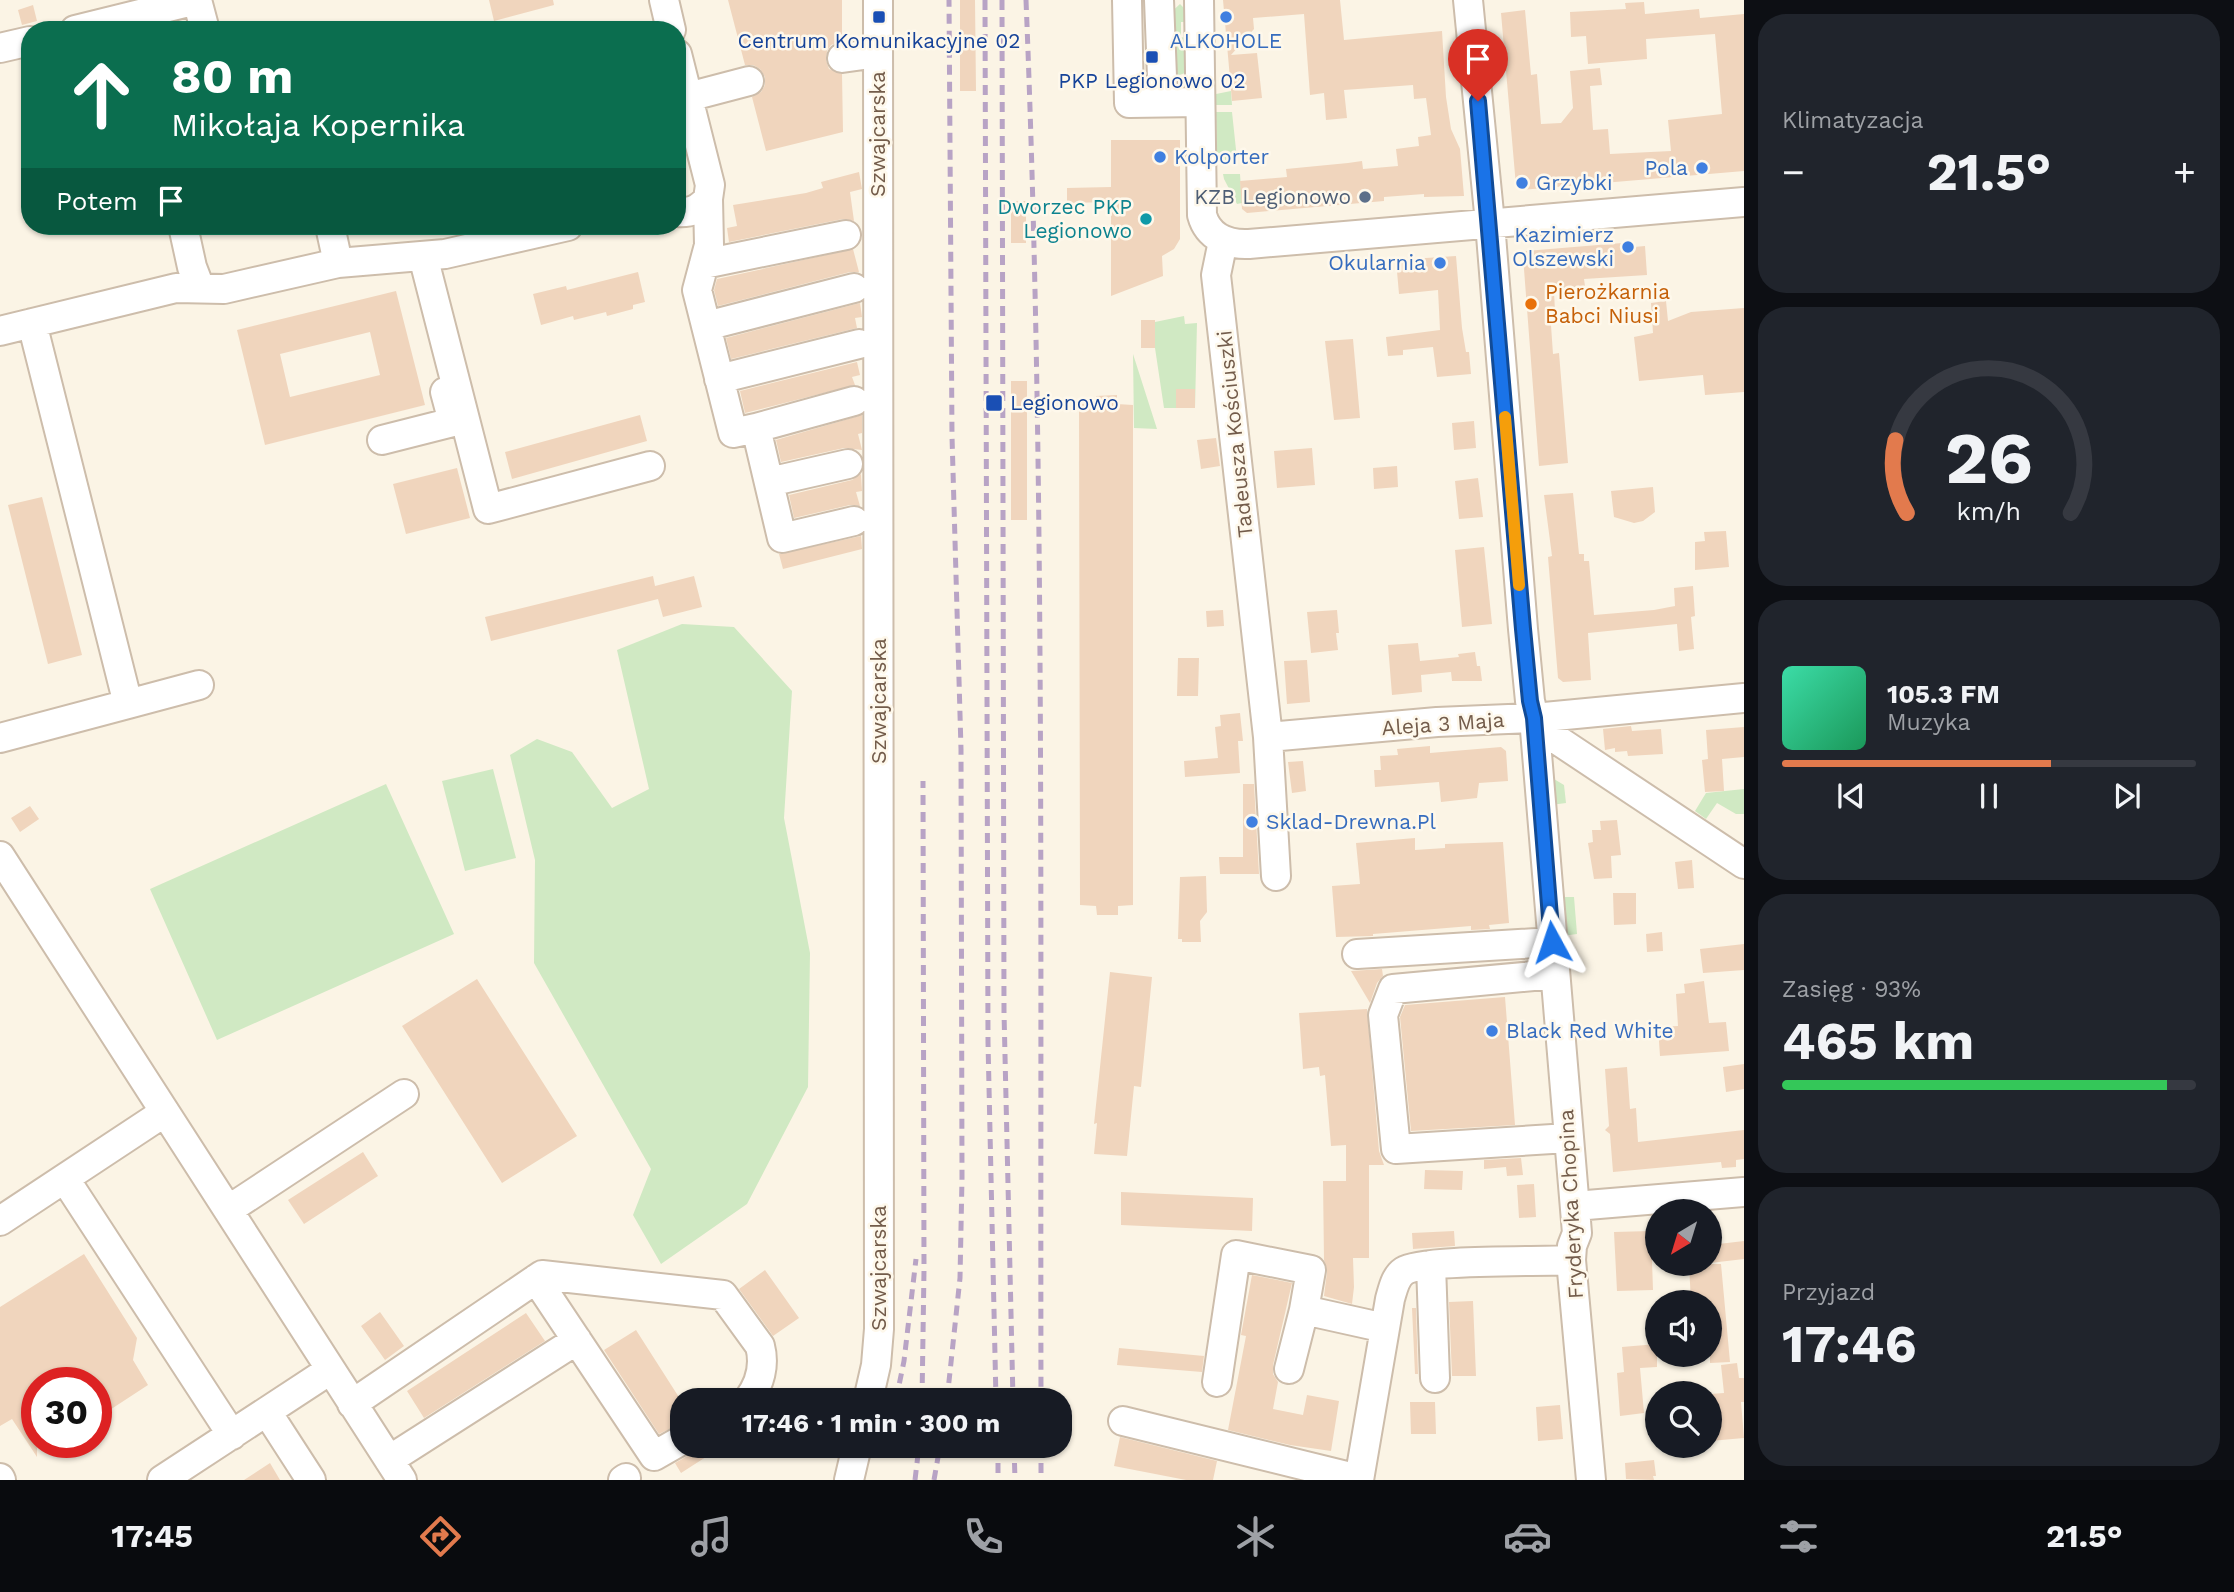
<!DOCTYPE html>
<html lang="pl">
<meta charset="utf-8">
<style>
body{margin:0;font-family:"Work Sans",sans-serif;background:#20242c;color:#f1f3f6;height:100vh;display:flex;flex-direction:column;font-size:26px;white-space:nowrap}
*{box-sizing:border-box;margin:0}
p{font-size:23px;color:#9ea1a6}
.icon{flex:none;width:38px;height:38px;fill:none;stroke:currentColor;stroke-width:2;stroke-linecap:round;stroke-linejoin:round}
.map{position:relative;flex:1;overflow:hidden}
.drawer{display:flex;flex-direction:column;gap:14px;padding:14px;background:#0d0f14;width:490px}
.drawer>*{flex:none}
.top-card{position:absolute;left:21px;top:21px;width:665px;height:214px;border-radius:28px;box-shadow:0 2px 5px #0004;background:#0b6e4f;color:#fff;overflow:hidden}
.needle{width:46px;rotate:218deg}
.controls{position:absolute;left:1645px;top:1199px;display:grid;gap:14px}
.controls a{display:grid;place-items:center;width:77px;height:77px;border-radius:50%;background:#171b24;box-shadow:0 2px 5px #0004;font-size:35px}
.speed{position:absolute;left:21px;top:1367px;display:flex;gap:14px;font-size:35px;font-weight:700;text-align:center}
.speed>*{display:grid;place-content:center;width:91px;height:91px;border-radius:50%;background:#171b24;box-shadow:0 2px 5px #0004;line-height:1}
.speed .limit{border:10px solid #d22;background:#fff;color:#111}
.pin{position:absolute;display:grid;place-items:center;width:60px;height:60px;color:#fff;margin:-72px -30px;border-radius:50% 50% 50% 0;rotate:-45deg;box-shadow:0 0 7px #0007}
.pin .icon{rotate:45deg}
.me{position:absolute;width:77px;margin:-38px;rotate:355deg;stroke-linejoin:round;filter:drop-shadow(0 0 5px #0008)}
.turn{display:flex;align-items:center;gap:24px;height:147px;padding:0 35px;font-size:32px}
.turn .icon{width:91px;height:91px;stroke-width:2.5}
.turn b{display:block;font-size:49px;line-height:60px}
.then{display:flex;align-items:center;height:66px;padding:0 35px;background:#0003;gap:14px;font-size:26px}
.big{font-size:52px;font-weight:700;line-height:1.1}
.drawer .widget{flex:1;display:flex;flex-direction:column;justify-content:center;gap:10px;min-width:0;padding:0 24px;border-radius:28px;background:#20242c}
.drawer .dial{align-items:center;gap:0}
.dial svg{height:182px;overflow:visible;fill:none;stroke:#363941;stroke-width:7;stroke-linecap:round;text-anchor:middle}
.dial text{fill:#f1f3f6;stroke:none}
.song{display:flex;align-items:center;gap:21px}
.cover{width:84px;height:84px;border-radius:10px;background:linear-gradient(135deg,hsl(160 70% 55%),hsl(150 70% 35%))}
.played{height:7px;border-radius:4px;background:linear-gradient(90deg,#e27a4d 65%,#363941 65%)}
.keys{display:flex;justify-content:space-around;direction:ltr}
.heat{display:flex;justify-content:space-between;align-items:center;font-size:38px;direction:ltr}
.charge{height:10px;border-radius:5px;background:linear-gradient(90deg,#34c759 93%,#363941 0)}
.trip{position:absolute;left:670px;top:1388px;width:402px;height:70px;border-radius:28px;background:#171b24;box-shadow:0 2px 5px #0004;font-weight:700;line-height:70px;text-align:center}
.dock{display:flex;height:112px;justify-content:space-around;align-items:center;background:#090b0e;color:#9ea1a6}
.dock .icon{width:49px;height:49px}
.dock .on{color:#e27a4d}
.dock b{font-size:32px;color:#f1f3f6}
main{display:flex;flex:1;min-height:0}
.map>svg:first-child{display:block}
.green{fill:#d0e9c3}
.building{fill:#f0d5bd;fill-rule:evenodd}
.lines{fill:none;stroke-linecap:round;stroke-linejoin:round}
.minor-casing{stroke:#cdbdab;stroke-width:32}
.minor{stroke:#fff;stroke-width:28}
.rail{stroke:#b8a3c5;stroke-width:5;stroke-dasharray:10 7;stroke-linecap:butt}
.route-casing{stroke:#114b97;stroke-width:18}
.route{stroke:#1a73e8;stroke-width:12}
.slow{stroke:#f59e0b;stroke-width:12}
.transit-dot{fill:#1a4fb4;stroke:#fef8eb;stroke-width:2.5}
.shop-dot{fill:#3f7fe0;stroke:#fef8eb;stroke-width:2.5}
.service-dot{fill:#5c6f8a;stroke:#fef8eb;stroke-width:2.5}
.culture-dot{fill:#0f9aa8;stroke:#fef8eb;stroke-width:2.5}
.food-dot{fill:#e8710a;stroke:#fef8eb;stroke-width:2.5}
.labels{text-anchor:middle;stroke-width:5;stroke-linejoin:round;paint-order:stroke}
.transit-label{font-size:21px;fill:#164399;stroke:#fef8eb}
.shop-label{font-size:21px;fill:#366cbe;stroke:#fef8eb;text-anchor:start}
.street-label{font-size:21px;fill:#735c4b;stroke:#fef8eb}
.service-label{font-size:21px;fill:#4e5e75;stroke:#fef8eb;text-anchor:end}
.culture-label{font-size:21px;fill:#0d838f;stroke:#fef8eb;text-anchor:end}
.food-label{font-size:21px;fill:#c56008;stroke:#fef8eb;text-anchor:start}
</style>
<main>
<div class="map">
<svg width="1744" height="1480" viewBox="0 0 1744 1480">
<rect width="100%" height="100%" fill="#fbf4e5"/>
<!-- green -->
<path class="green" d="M1180,4L1185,9V22H1181V37L1185,38V73L1174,77L1168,15Z
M1231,91L1232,105H1215L1216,94Z
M1216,112H1232L1237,159L1225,160L1224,154L1217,153Z
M1223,174H1240L1242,203L1237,204L1224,179Z
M1184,316L1185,324L1197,323L1195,408H1164L1155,348V322Z
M1133,354L1157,429L1134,428Z
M682,624L734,627L792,691L784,818L810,953L808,1087L747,1204L661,1264L633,1215L651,1169L534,963L535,860L510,755L537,739L572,752L612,808L649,789L617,650Z
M493,769L516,858L465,871L442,781Z
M1549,776L1564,785L1566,803L1551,805Z
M386,784L454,934L217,1040L150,889Z
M1744,789V814H1736L1717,803L1706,819L1695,811L1706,793Z
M1563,897H1574L1577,934L1562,936Z"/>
<!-- building -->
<path class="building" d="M489,0H553L554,5L494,21Z
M728,0H842V41L831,45L827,51L826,60L829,69L842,74L843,132L766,151L752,97L761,92L765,85V77L760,69L753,65H745Z
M960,0H975L976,91H960Z
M1223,0H1340L1344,40L1442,31L1446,97L1451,129L1460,149L1464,196L1424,197V194L1384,197V201L1247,213L1242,209L1240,181L1287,177L1286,169L1348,163L1362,161L1363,169L1398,166L1396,149L1419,146L1418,137L1431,135L1426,98L1414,99L1413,85L1344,90L1347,118L1326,120L1324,93L1310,95L1304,14L1253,18L1254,29L1231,55L1257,53L1262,98L1232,101Z
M1644,2L1645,14L1699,9L1700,18L1744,14V171L1520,190L1516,186L1501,13L1525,10L1531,75L1537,74L1541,124L1561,123L1573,108L1570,71L1600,68L1602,85L1590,86L1593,130L1608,129L1610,154L1671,151L1668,120L1722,114L1715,34L1646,39L1647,59L1588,64L1586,36L1571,37L1570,12L1626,9L1625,3Z
M33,5L37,21L22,25L18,10Z
M1111,140H1180V239L1174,249L1162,256L1163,276L1111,296V202L1067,203V188L1111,187Z
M859,172L862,189L850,192L854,221L843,219L729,242L727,228L737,226L733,205L806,193L823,188L821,182Z
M1011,201H1026V243H1011Z
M1634,242V247L1645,246L1647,275L1584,279L1585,286L1555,289L1554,292L1555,311H1550L1553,354L1559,353L1568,463L1539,466L1523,256L1526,251Z
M853,249L859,272H850L718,306L714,290L717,279Z
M1456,256L1462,328L1466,352H1469L1471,374L1437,377L1433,347L1403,350V355L1388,356L1386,337L1440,330L1438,290L1399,294L1396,260Z
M638,272L645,302L633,305V309L607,316L606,312L574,320L573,316L541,325L533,294L566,286L567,290Z
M396,291L425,405L265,445L237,330ZM370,332L380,375L290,397L280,354Z
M1666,301L1668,321L1691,312L1744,308V392L1705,395L1703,375L1639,381L1634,337L1653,333L1651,303Z
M860,303L862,317L855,318L857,328L731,359L726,338Z
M1141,320H1155V348H1141Z
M1353,339L1360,418L1334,420L1325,341Z
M857,362L860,375L852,377L855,385L745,413L740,391Z
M1011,381H1027V520H1011Z
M1176,389H1195V408H1176Z
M1117,395V404L1133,405V905L1118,906V915H1097L1096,906L1080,905L1079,404H1096V396Z
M640,415L647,441L512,479L505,452Z
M862,415V433L858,434L862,450L844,448L781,462L776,440Z
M1474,421L1476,448L1454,450L1452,423Z
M1216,438L1220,466L1201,469L1197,440Z
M1312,448L1315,485L1277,488L1274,451Z
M1397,466L1398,487L1374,489L1373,468Z
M457,468L470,518L406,534L393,484Z
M861,474L862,491L856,492L860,506L850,505L794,518L789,495L852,480Z
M1478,478L1483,517L1459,519L1455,481Z
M1653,487L1655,512L1643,521L1634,523L1614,517L1611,491Z
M1573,493L1579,554H1584V561H1589L1594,615L1654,610L1675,606L1674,588L1693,586L1695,616L1691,617L1694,649L1679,651L1677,624L1588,633L1591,680L1563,682L1558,678L1548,557L1552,556L1544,495Z
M42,497L82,655L48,664L8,505Z
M1726,531L1729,567L1695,570V542L1705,541L1704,532Z
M861,536L862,549L783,569L779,554Z
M1484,547L1492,624L1462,627L1455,550Z
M653,576L655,586L694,576L702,607L663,617L658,599L491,641L485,617Z
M1223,610L1224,626L1207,627L1206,611Z
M1337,610L1339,633H1336L1338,650L1311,653L1307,612Z
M1418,643L1420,661L1459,657L1458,654L1475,652L1477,666H1480L1482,681H1452L1451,672L1421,675L1422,692L1392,695L1388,645Z
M1178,658H1199L1198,696H1177Z
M1307,660L1310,702L1287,704L1284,661Z
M1240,713L1243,741H1238L1240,773L1185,777L1184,761L1218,758L1215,727L1221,726L1220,715Z
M1631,726L1632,731L1661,729L1663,754L1628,756L1627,751L1615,752V748L1605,750L1603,729Z
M1744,727V757L1722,759L1724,791L1705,792L1702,760L1708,759L1706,730Z
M1430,746V753L1501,747L1506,751L1508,781L1479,783L1477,798L1441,802L1439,782L1375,787L1374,770H1381L1380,756L1398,755L1397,749Z
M1303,761L1306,791L1292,793L1288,762Z
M1243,784H1254L1259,874H1220L1219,857H1243Z
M30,806L39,819L20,832L11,818Z
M1617,820L1621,855L1611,856L1612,878L1594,879L1588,843L1593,842L1592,830H1601L1600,821Z
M1415,838V850L1445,848V844L1503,842L1509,923L1489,925L1490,929L1471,930V926L1373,934V936L1336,937L1332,886L1360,884L1356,843Z
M1692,860L1694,888L1678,889L1675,862Z
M1206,876L1207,912L1200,921L1201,942H1182V939H1178L1180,877Z
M1613,893H1636V924L1614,925Z
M1662,932L1663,951L1647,952L1646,934Z
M1744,944V970L1703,973L1700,949Z
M1382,969L1383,976L1377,983L1370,1003L1351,971Z
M1110,972L1152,977L1141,1087L1134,1086L1127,1156L1094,1154L1097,1123L1094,1124Z
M477,979L577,1136L502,1183L402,1026Z
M1704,981L1709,1023L1726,1022L1729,1051L1660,1056L1658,1027L1678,1026L1676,994L1685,993L1684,984Z
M1505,997L1515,1125L1411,1131L1400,1017L1405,1005Z
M1367,1009L1379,1151L1384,1165H1369V1258H1353L1354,1287L1352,1304L1324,1296L1327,1272L1324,1260L1323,1181H1346V1145L1331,1146L1325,1075L1320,1076L1319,1067L1303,1069L1299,1013Z
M1744,1064V1089L1726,1092L1723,1067Z
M1627,1067L1630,1109L1636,1108L1638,1142L1744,1130V1159L1736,1160V1167L1722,1168L1721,1162L1613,1172L1610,1134L1605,1130L1609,1126L1605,1069Z
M363,1152L378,1176L304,1224L288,1200Z
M1521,1158L1523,1175L1507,1176L1506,1167L1484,1169V1160Z
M1425,1170L1463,1171L1462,1190L1424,1189Z
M1534,1184L1536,1217L1519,1218L1517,1185Z
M1121,1192L1253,1198L1252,1231L1121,1225Z
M1454,1231L1455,1246L1413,1249L1412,1233Z
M1651,1231L1653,1290L1617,1291L1614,1232Z
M1744,1241V1259L1710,1263V1245Z
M84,1254L137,1338L133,1360L148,1385L96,1419V1382H37V1457L12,1419L0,1426V1307Z
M1689,1264H1721L1730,1362L1710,1363V1302H1691Z
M765,1270L799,1318L773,1336L739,1289Z
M1252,1275L1292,1283L1273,1365V1374L1278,1382L1273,1409L1303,1415L1307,1395L1339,1401L1331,1451L1290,1445L1228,1430L1246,1336L1241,1335Z
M1473,1301L1476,1376H1452L1449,1302Z
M1412,1308H1416L1418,1374H1415Z
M380,1312L404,1346L385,1360L361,1326Z
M526,1313L545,1341L424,1418L407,1391Z
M636,1330L682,1402V1423L659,1434L604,1350Z
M1657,1344V1367L1640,1368L1644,1413L1620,1416L1617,1373L1624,1372L1622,1347Z
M1119,1348L1204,1356L1202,1372L1117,1365Z
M1737,1363L1739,1378H1744V1402H1741L1744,1438L1710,1441V1394L1724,1393L1721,1365Z
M1410,1402H1435L1436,1434H1411Z
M1560,1405L1563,1439L1538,1441L1536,1407Z
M1120,1437L1217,1461L1213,1480H1186L1114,1466Z
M697,1446H723L681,1473L675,1463L691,1454Z
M1654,1460L1656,1476H1653L1654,1480L1626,1479L1625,1463Z
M270,1463L280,1480H244Z"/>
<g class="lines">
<!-- minor casing -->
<g class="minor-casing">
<path id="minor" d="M197,0L205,30
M664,0L671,30
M1127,0L1129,103L1200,102
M1159,0L1163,102
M1199,0L1202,215C1208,237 1228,245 1249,244L1744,202
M1468,0L1490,223L1523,629L1530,701L1534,718L1577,1233L1572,1246L1571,1260L1591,1480
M75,30L197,0
M0,48L30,41
M677,54L710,185L708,199L709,245L697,290L733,433L756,428L782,538L854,521
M842,58L878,53
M688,97L749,81
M677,212C691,213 698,210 708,199
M183,226L192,267L200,288
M330,226L338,263
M1223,241L1216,275L1268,737L1276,876
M423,256L488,509L650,466
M704,264L846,235
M706,326L854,288
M0,331L176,288L224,289L338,263L445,254L568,226
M719,379L859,344
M756,428L854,401
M382,440L453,422L445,392
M769,482L848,464
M128,704L199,685
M1534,718L1547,733L1744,864
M1268,737L1437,722L1534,718L1744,698
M0,738L128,704L32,323
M0,856L402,1480
M1357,954L1552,942
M1555,974L1393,989L1383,1015L1396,1149L1568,1138
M65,1179L232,1435
M1575,1206L1744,1192
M228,1210L404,1094
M0,1221L165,1112
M1431,1265L1435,1378
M536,1279L654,1456L682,1440
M1289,1369L1304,1310
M1217,1382L1236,1255L1311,1270L1304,1310L1385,1328
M868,1400L876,1365L879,1329L878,0
M352,1404L542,1275L723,1295L760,1346C765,1365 760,1384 748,1400
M267,1412L311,1480
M1123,1421L1359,1479
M389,1460L577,1340
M0,1478L1,1480
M162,1480L330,1370
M623,1480L626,1478
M849,1480L857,1446
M1359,1480L1390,1299C1393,1289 1395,1277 1404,1271C1422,1259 1542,1262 1571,1260"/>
</g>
<!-- minor -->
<use href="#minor" class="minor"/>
<!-- rail -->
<path class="rail" d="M985,0L988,1042L996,1400
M1002,0L1004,1012L1013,1400
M1026,0C1045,466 1040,933 1041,1400
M896,1400L904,1361L916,1259
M922,1400L924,1270L923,781
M947,1400L960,1278L962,1178L961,749L952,436L949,0
M998,1446V1480
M1014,1446L1015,1480
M1041,1446V1480
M915,1480L919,1446
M934,1480L940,1446"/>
</g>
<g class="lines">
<!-- route casing -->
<g class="route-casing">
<path id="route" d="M1478,101L1523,629L1530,701L1534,718L1552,942"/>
</g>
<!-- route -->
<use href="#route" class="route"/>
<!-- slow -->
<path class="slow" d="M1505,417L1519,585"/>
</g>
<!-- markers -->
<g class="transit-dot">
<rect x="872" y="10" width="14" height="14" rx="3.5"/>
<rect x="1145" y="50" width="14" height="14" rx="3.5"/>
<rect x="985" y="394" width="18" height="18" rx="3.5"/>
</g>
<g class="shop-dot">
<circle cx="1226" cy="17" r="7"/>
<circle cx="1160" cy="157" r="7"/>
<circle cx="1702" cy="168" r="7"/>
<circle cx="1522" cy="183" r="7"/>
<circle cx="1628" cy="247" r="7"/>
<circle cx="1440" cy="263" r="7"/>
<circle cx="1252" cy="822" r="7"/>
<circle cx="1492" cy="1031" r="7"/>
</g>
<circle class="service-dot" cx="1365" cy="197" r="7"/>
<circle class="culture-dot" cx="1146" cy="219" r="7"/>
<circle class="food-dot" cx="1531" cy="304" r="7"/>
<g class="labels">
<!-- transit labels -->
<g class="transit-label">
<text x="879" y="48">Centrum Komunikacyjne 02</text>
<text x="1152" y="88">PKP Legionowo 02</text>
<text x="1010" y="410" text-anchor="start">Legionowo</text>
</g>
<!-- shop labels -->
<g class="shop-label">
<text x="1226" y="48" text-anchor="middle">ALKOHOLE</text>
<text x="1174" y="164">Kolporter</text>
<text x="1688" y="175" text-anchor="end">Pola</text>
<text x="1536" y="190">Grzybki</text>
<text x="1614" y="242" text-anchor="end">Kazimierz<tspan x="1614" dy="24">Olszewski</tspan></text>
<text x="1426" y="270" text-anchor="end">Okularnia</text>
<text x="1266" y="829">Sklad-Drewna.Pl</text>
<text x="1506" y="1038">Black Red White</text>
</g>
<!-- street labels -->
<g class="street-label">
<text transform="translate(878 134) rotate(-90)" y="7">Szwajcarska</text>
<text transform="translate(1235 434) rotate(-96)" y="7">Tadeusza Kościuszki</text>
<text transform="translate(879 701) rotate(-90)" y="7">Szwajcarska</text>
<text transform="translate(1443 724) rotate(-4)" y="7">Aleja 3 Maja</text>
<text transform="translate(1571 1204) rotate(-93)" y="7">Fryderyka Chopina</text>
<text transform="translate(879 1268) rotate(-90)" y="7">Szwajcarska</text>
</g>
<!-- service labels -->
<g class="service-label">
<text x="1351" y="204">KZB Legionowo</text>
</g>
<!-- culture labels -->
<g class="culture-label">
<text x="1132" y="214">Dworzec PKP<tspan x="1132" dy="24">Legionowo</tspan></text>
</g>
<!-- food labels -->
<g class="food-label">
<text x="1545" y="299">Pierożkarnia<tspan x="1545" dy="24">Babci Niusi</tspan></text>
</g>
</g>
</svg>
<div class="controls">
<a><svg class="needle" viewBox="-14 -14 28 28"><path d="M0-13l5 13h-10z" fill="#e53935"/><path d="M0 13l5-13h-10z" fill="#9ea1a6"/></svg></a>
<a><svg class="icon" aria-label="sound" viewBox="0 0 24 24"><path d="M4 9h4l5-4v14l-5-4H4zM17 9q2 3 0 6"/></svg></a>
<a><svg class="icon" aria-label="search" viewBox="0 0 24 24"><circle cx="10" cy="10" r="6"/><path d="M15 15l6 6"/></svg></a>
</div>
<div class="speed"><div class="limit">30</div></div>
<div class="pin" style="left:1478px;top:101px;background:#d93025"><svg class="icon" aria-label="arrive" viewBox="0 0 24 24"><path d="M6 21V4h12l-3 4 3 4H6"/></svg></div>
<svg class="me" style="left:1552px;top:942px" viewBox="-20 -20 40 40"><path d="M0-17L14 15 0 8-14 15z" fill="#1a73e8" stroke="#fff" stroke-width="4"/></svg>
<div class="trip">17:46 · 1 min · 300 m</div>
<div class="top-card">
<div class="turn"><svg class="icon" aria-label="ahead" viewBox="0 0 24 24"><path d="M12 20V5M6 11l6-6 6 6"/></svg><div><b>80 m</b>Mikołaja Kopernika</div></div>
<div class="then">Potem<svg class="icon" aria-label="arrive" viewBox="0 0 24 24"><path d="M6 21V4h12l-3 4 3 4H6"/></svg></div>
</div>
</div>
<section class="drawer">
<div class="widget"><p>Klimatyzacja</p>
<div class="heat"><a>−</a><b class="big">21.5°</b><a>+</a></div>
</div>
<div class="widget dial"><svg viewBox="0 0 100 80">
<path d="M14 69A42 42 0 1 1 86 69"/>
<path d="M14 69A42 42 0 0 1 9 37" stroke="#e27a4d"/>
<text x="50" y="56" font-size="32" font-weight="700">26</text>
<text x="50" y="72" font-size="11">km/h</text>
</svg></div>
<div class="widget">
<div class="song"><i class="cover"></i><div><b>105.3 FM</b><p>Muzyka</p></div></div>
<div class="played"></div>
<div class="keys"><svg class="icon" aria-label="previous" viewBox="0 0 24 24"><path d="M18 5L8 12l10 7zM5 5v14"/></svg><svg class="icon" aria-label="pause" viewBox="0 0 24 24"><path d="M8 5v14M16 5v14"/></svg><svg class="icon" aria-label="next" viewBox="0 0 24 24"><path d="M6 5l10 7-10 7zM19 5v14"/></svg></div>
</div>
<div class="widget"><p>Zasięg · 93%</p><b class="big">465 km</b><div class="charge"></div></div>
<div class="widget"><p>Przyjazd</p><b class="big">17:46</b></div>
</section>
</main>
<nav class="dock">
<b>17:45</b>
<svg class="icon on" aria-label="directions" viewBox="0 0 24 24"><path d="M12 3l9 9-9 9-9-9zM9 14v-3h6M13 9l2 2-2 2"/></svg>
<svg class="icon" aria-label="music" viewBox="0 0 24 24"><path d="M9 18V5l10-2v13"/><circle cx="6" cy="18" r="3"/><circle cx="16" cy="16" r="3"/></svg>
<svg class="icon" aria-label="phone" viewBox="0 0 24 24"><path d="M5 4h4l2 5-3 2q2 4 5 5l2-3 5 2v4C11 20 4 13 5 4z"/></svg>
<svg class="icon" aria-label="climate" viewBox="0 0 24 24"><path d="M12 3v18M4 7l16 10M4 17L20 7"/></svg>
<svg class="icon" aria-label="car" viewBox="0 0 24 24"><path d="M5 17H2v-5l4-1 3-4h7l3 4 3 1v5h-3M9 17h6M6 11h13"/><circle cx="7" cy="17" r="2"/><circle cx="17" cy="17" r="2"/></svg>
<svg class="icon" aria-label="filters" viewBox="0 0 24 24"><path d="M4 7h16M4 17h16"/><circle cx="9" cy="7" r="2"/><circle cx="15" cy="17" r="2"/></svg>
<b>21.5°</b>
</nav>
